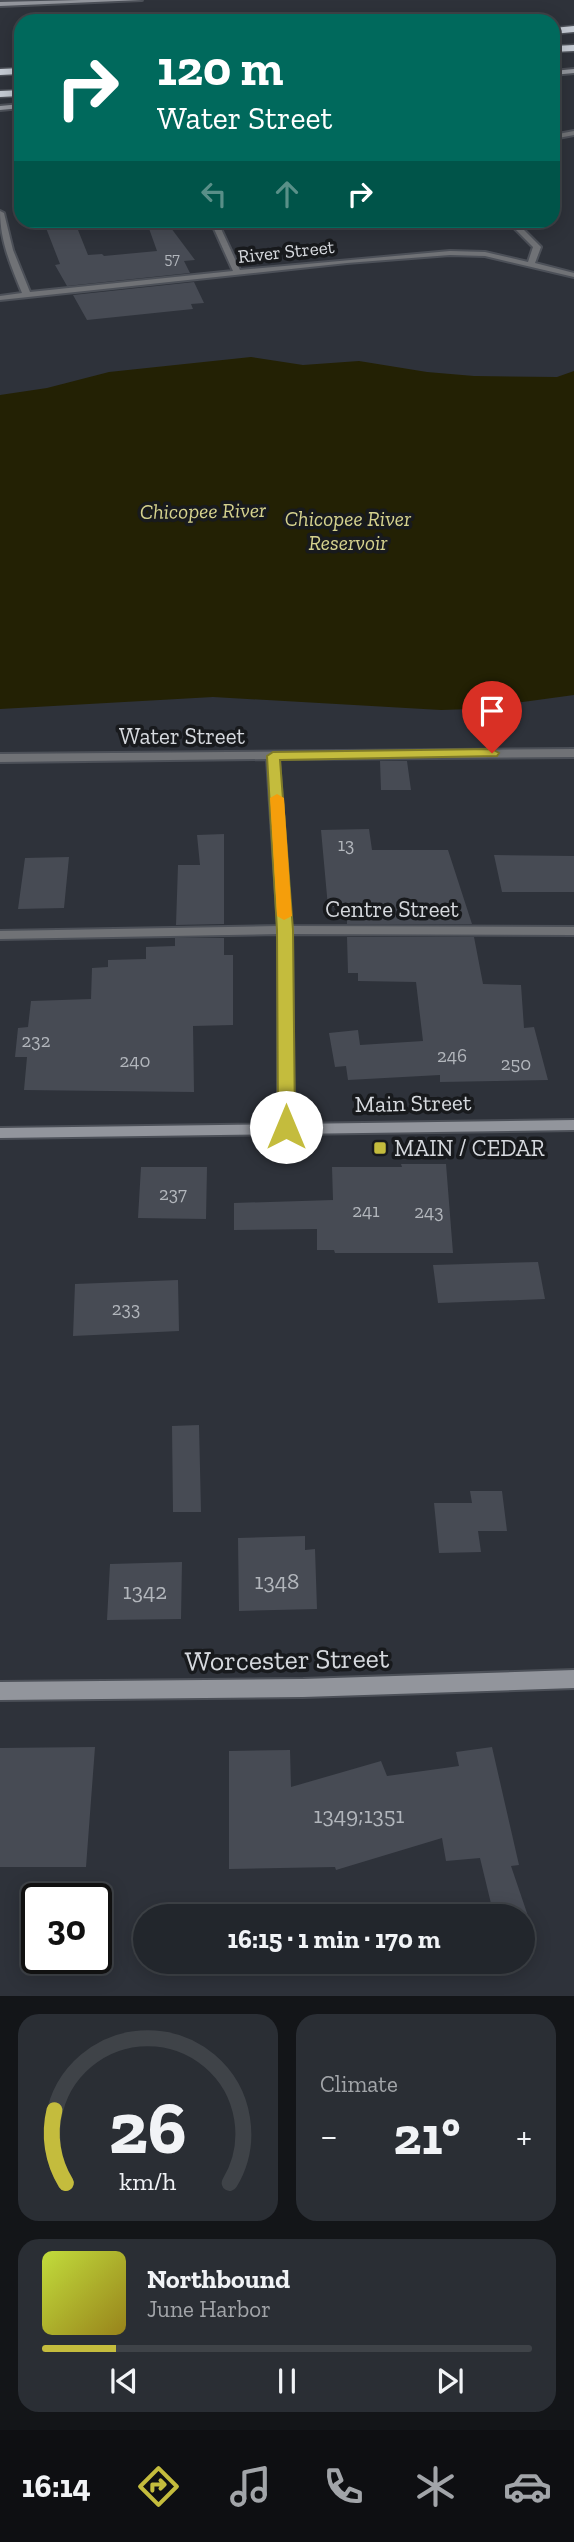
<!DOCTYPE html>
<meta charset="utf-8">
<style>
body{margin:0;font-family:"Zilla Slab",serif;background:#2a2e34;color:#f1f3f6;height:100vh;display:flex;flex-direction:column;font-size:26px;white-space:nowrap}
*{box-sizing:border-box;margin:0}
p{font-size:23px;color:#a2a5a9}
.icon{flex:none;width:38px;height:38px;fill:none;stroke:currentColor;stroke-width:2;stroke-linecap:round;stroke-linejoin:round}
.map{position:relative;height:1996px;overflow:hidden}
.side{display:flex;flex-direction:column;gap:18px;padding:18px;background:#131518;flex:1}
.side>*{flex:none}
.hud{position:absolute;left:14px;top:14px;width:546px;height:214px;border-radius:21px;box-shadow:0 4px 18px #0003,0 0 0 2px #3f4348;background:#00695c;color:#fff;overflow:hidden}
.speed{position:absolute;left:21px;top:1883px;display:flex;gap:14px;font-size:35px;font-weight:700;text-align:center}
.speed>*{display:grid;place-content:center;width:91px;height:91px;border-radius:50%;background:#22262c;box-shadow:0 4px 18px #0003,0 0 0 2px #3f4348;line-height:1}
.speed .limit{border:4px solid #111;border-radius:10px;background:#fff;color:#111}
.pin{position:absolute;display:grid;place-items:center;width:60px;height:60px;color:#fff;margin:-72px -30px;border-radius:50% 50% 50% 0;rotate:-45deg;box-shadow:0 0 7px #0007}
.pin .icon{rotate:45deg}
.me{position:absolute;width:77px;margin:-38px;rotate:0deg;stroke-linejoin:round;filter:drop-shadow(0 0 5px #0008)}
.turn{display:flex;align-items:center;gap:24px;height:147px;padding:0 28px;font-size:32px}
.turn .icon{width:91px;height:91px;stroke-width:2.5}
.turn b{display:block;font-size:49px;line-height:60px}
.lanes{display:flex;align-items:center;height:66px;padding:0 28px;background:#0003;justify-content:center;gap:35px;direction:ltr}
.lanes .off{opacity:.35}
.big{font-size:52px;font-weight:700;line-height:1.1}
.side .tile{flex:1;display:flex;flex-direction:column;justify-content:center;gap:10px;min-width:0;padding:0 24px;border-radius:21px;background:#2a2e34}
.side .dial{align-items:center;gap:0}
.dial svg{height:182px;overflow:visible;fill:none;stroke:#3f4348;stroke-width:7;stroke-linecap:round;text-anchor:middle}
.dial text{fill:#f1f3f6;stroke:none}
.song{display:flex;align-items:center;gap:21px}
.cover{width:84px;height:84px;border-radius:10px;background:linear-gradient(135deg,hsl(70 70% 55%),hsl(50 70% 35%))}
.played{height:7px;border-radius:4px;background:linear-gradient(90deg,#c4bc3d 15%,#3f4348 15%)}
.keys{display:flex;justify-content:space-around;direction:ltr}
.heat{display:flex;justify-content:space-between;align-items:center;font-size:38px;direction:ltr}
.side .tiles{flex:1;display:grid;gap:18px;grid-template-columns:1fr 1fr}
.tile:last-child{grid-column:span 2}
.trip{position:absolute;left:133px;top:1904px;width:402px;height:70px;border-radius:35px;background:#22262c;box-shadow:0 4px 18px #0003,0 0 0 2px #3f4348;font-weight:700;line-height:70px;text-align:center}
.tab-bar{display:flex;height:112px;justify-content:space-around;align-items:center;background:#0e0f12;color:#a2a5a9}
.tab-bar .icon{width:49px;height:49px}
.tab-bar .current{color:#c4bc3d}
.tab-bar b{font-size:32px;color:#f1f3f6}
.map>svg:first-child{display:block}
.water{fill:#232104}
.building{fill:#474b54}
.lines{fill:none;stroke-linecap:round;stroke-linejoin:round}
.street-casing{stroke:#4c5058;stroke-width:4}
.secondary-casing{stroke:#4c5058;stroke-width:4}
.highway-casing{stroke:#4c5058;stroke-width:3}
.street{fill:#707276;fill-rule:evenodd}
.secondary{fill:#92959c;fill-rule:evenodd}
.highway{fill:#c4cad3;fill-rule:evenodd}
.route{fill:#c4bc3d;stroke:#7f7a28;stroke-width:2}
.slow{fill:#f59e0b}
.poi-dot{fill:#c4bc3d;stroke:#181a1d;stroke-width:2.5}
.labels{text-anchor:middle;stroke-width:7;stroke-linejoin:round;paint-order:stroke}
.far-number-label{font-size:16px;fill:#b2b6bc}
.far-street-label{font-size:19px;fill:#d6d9de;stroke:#181a1d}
.number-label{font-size:19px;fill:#b2b6bc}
.far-water-label{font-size:21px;font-style:italic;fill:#d5d28e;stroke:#181a1d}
.street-label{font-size:23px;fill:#d6d9de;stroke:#181a1d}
.poi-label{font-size:23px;fill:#d6d9de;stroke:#181a1d;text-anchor:start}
.near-number-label{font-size:23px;fill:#b2b6bc}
.near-street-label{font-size:28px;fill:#d6d9de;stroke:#181a1d}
</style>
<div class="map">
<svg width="574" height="1996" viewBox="0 0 574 1996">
<rect width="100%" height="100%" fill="#2e323a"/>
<!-- water -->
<path class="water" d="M251,357L303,365L359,361L427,372L474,376L557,377L574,371V695L471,709L441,710L213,697L0,709V395L47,388L109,372Z"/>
<!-- building -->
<path class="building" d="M146,220H165L195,260L184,261L190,273L67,286L55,265L60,264L46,228L76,225L88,255L102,254L104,256L157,251Z
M194,282L204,303L191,304L193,309L87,320L73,295Z
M380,761H407L411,790H381Z
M369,829L372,850H448L472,924H347V907H328L321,830Z
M224,834V924L176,925L178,865H200L197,835Z
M494,855L574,856V892H502Z
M69,857L64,908L18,909L25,858Z
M347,937H474L483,984L521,985L524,1028L534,1027L548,1080L440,1082V1075L348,1080L346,1066L335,1067L329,1033L358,1030L360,1045L423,1041L416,982L358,981V973H348Z
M175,938H224V955H233V1025L193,1026L194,1092L24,1090L27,1057H15L18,1028L28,1027L31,1001L91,999L92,968L108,967V960L146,959V947L175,946Z
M401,1164H446L453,1253H335L334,1250H317V1229L234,1230V1203L333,1200L332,1167H402Z
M141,1167H207L206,1219L138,1218Z
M538,1262L545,1299L438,1303L433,1265Z
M178,1280L179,1331L73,1336L75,1284Z
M199,1425L201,1512H173L172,1426Z
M470,1491H502L507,1531H478L481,1552L439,1553L434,1503H472Z
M305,1536V1550L315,1549L317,1609L239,1611L238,1538Z
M182,1562L181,1619L107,1620L110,1564Z
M95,1747L86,1867H0V1748Z
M492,1747L519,1865L511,1866L528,1916H494L480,1858L446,1861L442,1838L336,1870L335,1867L229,1869V1751L290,1750L291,1787L381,1761L387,1776L459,1766L456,1752Z"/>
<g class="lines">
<!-- street casing -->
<g class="street-casing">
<path id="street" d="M574,131V135L553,139V135Z
M0,211L4,213L13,250L30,292L233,271L210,220H217L240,270L450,251L485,252L528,262L533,247L506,220H514L541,247L535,263L574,273V277L485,256L450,255L347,263L0,300V296L22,293C11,266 0,241 0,211Z
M574,749V757L279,759L291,926L574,927V935L292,934L294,1127L291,1131H281L278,1127V934L0,939V931L278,926L267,759L0,762V754Z"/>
</g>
<!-- secondary casing -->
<g class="secondary-casing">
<path id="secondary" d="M81,0H142L0,6V2Z
M574,69V73L553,75V71Z
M21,104V108L0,110V106Z
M574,1120V1130L0,1138V1128Z
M574,1670V1688L303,1697L0,1700V1682L303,1679Z"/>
</g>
<!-- highway casing -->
<g class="highway-casing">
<path id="highway" d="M574,26V32L553,34V28Z
M574,45V51L553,52V46Z
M21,68V74L0,75V69Z
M21,90V96L0,97V91Z"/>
</g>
<!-- street -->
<use href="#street" class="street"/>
<!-- secondary -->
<use href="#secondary" class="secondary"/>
<!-- highway -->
<use href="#highway" class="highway"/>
</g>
<!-- route -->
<path class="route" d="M492,749L499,753L497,756L280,760L293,930L295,1127L286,1133L280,1131L278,1127L277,930L267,756L273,752Z"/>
<!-- slow -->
<path class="slow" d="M277,794L284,798L292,916L284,920L277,916L270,798Z"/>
<!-- markers -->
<rect class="poi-dot" x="373" y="1141" width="14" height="14" rx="3.5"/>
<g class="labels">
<!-- far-number labels -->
<g class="far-number-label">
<text x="172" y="264">57</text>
</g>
<!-- far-street labels -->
<g class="far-street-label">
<text transform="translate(286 251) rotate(-6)" y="7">River Street</text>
</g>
<!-- number labels -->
<g class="number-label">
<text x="346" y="851">13</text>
<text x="36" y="1047">232</text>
<text x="452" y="1062">246</text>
<text x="135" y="1067">240</text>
<text x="516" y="1070">250</text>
<text x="173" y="1200">237</text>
<text x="366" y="1217">241</text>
<text x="429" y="1218">243</text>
<text x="126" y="1315">233</text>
</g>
<!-- far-water labels -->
<g class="far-water-label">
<text transform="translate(203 511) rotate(-1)" y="7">Chicopee River</text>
<text x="348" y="526">Chicopee River<tspan x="348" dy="24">Reservoir</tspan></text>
</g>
<!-- street labels -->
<g class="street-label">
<text x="182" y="744">Water Street</text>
<text x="392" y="917">Centre Street</text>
<text transform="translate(413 1103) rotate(-1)" y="8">Main Street</text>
</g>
<!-- poi labels -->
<g class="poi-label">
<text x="394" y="1156">MAIN / CEDAR</text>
</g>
<!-- near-number labels -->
<g class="near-number-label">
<text x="277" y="1589">1348</text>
<text x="145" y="1599">1342</text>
<text x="359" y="1823">1349;1351</text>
</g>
<!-- near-street labels -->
<g class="near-street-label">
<text transform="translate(287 1659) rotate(-1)" y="10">Worcester Street</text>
</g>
</g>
</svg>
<div class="speed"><div class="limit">30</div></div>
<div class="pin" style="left:492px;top:753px;background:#d93025"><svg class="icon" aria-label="arrive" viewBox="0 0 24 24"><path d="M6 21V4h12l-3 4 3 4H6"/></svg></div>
<svg class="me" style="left:286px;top:1127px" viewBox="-20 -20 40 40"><circle r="19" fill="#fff"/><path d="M0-13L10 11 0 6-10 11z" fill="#c4bc3d"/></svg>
<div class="trip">16:15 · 1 min · 170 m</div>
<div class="hud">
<div class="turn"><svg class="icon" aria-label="right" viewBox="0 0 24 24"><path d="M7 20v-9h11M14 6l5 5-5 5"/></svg><div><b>120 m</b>Water Street</div></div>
<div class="lanes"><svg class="icon off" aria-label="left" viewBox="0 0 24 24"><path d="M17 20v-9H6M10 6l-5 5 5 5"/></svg><svg class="icon off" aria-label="ahead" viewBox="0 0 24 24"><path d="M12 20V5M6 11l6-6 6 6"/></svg><svg class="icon" aria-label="right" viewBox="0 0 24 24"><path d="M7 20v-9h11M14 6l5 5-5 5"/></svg></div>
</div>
</div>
<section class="side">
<div class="tiles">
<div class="tile dial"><svg viewBox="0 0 100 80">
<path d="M14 69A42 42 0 1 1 86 69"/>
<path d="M14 69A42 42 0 0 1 9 37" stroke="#c4bc3d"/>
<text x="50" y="56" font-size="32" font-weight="700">26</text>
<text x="50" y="72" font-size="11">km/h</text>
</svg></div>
<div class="tile"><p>Climate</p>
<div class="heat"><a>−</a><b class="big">21°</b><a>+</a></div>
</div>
<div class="tile">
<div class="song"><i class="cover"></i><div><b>Northbound</b><p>June Harbor</p></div></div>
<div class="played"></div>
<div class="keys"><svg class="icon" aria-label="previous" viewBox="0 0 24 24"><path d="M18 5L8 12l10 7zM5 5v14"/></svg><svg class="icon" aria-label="pause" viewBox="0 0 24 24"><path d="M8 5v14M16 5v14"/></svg><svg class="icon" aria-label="next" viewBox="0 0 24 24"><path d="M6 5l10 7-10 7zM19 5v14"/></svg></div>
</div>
</div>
</section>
<nav class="tab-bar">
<b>16:14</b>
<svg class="icon current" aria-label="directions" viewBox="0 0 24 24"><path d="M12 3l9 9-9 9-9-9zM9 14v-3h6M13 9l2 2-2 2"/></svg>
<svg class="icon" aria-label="music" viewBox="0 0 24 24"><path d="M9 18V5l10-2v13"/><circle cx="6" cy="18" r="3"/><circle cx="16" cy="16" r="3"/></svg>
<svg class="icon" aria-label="phone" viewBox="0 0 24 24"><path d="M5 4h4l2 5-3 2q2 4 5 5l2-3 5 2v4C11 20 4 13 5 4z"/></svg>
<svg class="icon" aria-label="climate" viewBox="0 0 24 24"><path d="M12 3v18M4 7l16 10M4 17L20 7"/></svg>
<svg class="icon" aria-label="car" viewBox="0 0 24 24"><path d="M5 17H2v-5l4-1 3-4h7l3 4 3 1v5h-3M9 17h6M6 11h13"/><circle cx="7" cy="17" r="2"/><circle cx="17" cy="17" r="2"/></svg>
</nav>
